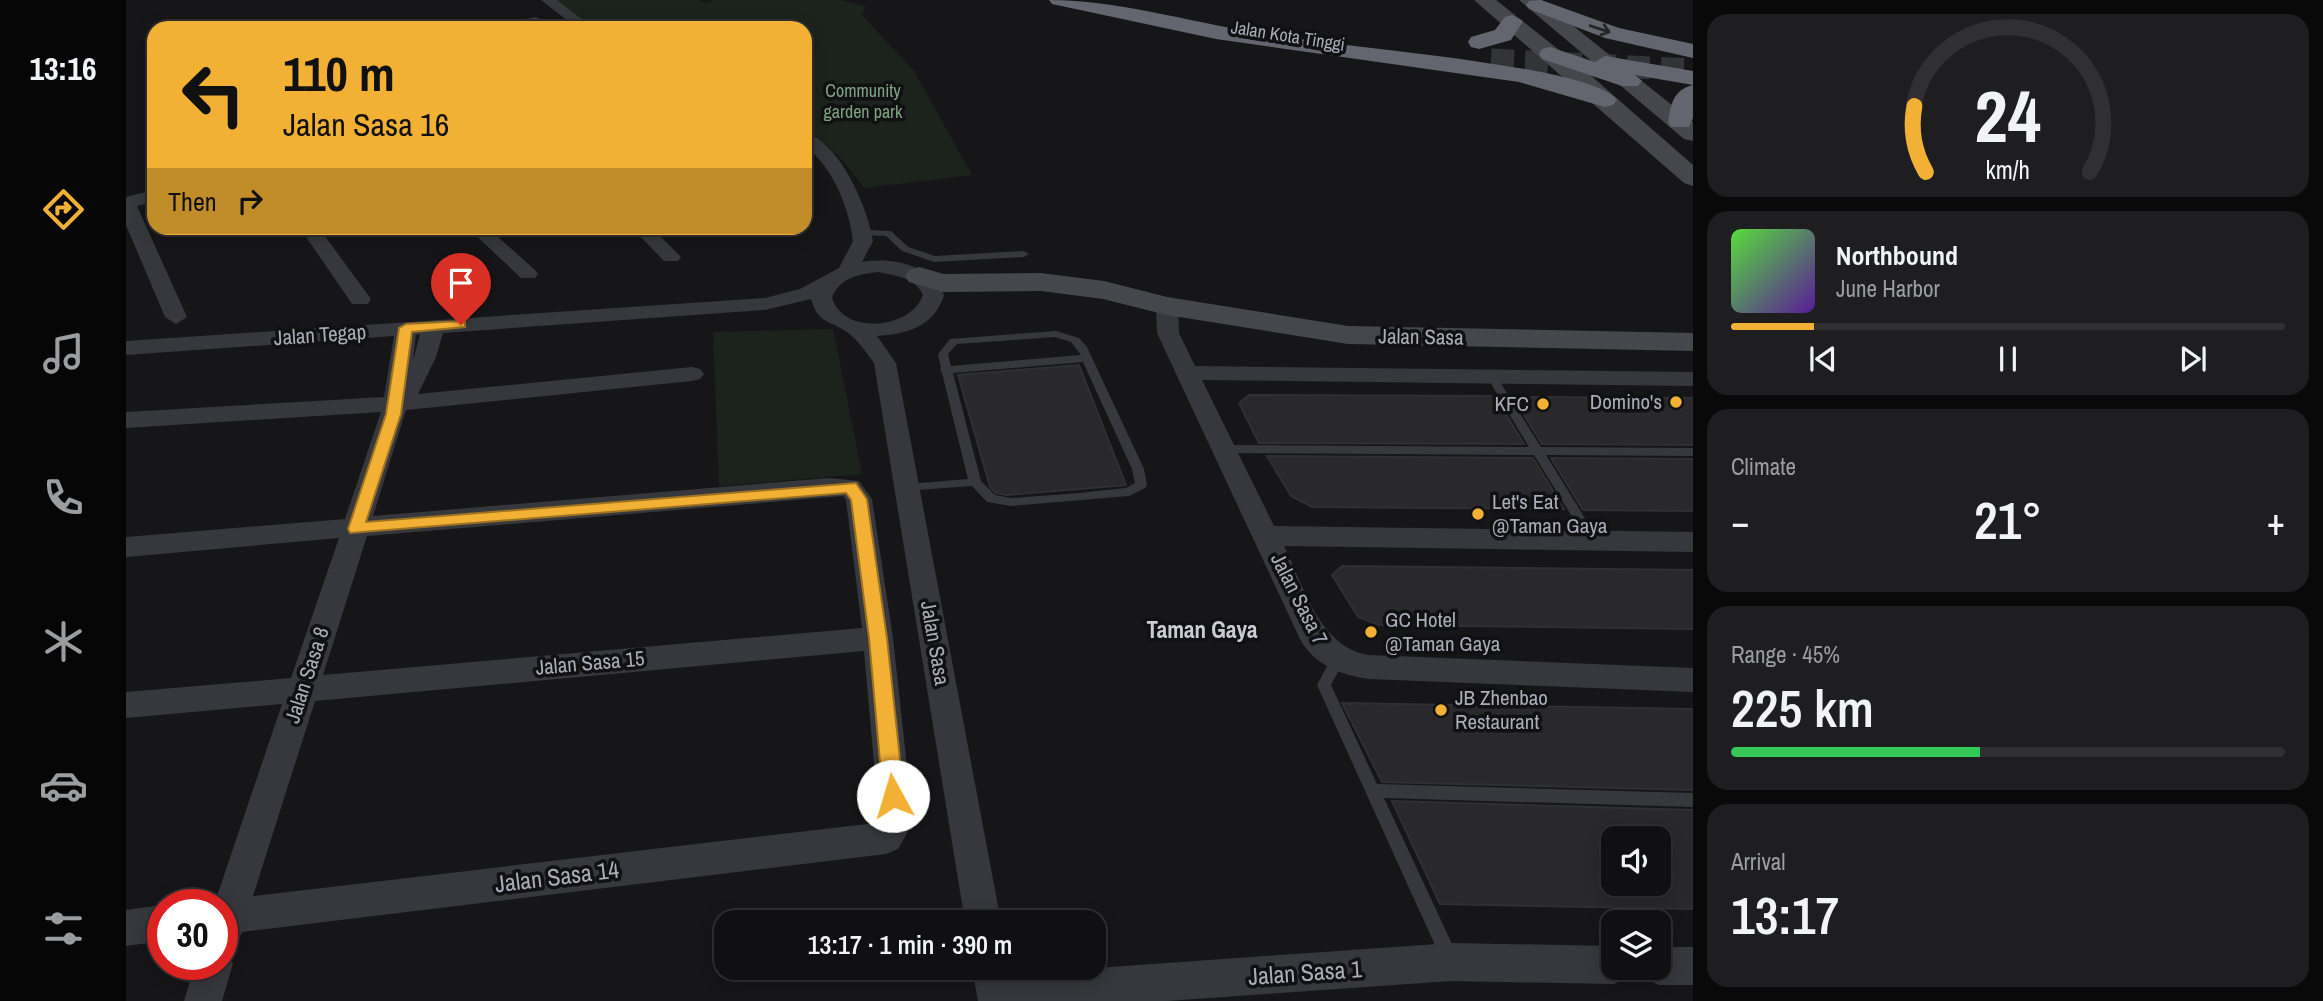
<!DOCTYPE html>
<meta charset="utf-8">
<style>
body{margin:0;font-family:"Archivo Narrow",sans-serif;background:#1e1e20;color:#f1f3f6;height:100vh;display:flex;flex-direction:column;font-size:26px;white-space:nowrap}
*{box-sizing:border-box;margin:0}
p{font-size:23px;color:#9c9d9f}
.icon{flex:none;width:38px;height:38px;fill:none;stroke:currentColor;stroke-width:2;stroke-linecap:round;stroke-linejoin:round}
.map{position:relative;flex:1;overflow:hidden}
.details{display:flex;flex-direction:column;gap:14px;padding:14px;background:#09090a;width:630px}
.details>*{flex:none}
.banner{position:absolute;left:21px;top:21px;width:665px;height:214px;border-radius:21px;box-shadow:0 4px 18px #0003,0 0 0 2px #303032;background:#f2b134;color:#111;overflow:hidden}
.tools{position:absolute;left:1475px;top:826px;display:grid;gap:14px}
.tools a{display:grid;place-items:center;width:70px;height:70px;border-radius:14px;background:#101012;box-shadow:0 4px 18px #0003,0 0 0 2px #303032;font-size:35px}
.speed{position:absolute;left:21px;top:889px;display:flex;gap:14px;font-size:35px;font-weight:700;text-align:center}
.speed>*{display:grid;place-content:center;width:91px;height:91px;border-radius:50%;background:#101012;box-shadow:0 4px 18px #0003,0 0 0 2px #303032;line-height:1}
.speed .limit{border:10px solid #d22;background:#fff;color:#111}
.pin{position:absolute;display:grid;place-items:center;width:60px;height:60px;color:#fff;margin:-72px -30px;border-radius:50% 50% 50% 0;rotate:-45deg;box-shadow:0 0 7px #0007}
.pin .icon{rotate:45deg}
.me{position:absolute;width:77px;margin:-38px;rotate:354deg;stroke-linejoin:round;filter:drop-shadow(0 0 5px #0008)}
.turn{display:flex;align-items:center;gap:24px;height:147px;padding:0 21px;font-size:32px}
.turn .icon{width:91px;height:91px;stroke-width:2.5}
.turn b{display:block;font-size:49px;line-height:60px}
.then{display:flex;align-items:center;height:66px;padding:0 21px;background:#0003;gap:14px;font-size:26px}
.big{font-size:52px;font-weight:600;line-height:1.1}
.details .card{flex:1;display:flex;flex-direction:column;justify-content:center;gap:10px;min-width:0;padding:0 24px;border-radius:21px;background:#1e1e20}
.details .dial{align-items:center;gap:0}
.dial svg{height:182px;overflow:visible;fill:none;stroke:#303032;stroke-width:7;stroke-linecap:round;text-anchor:middle}
.dial text{fill:#f1f3f6;stroke:none}
.song{display:flex;align-items:center;gap:21px}
.cover{width:84px;height:84px;border-radius:10px;background:linear-gradient(135deg,hsl(110 70% 55%),hsl(270 70% 35%))}
.played{height:7px;border-radius:4px;background:linear-gradient(90deg,#f2b134 15%,#303032 15%)}
.keys{display:flex;justify-content:space-around;direction:ltr}
.heat{display:flex;justify-content:space-between;align-items:center;font-size:38px;direction:ltr}
.charge{height:10px;border-radius:5px;background:linear-gradient(90deg,#34c759 45%,#303032 0)}
.trip{position:absolute;left:588px;top:910px;width:392px;height:70px;border-radius:21px;background:#101012;box-shadow:0 4px 18px #0003,0 0 0 2px #303032;font-weight:600;line-height:70px;text-align:center}
main{display:flex;flex:1;min-height:0}
.tab-bar{display:flex;flex-direction:column;width:126px;justify-content:space-around;align-items:center;background:#060607;color:#9c9d9f}
.tab-bar .icon{width:49px;height:49px}
.tab-bar .on{color:#f2b134}
.tab-bar b{font-size:32px;color:#f1f3f6}
.map>svg:first-child{display:block}
.green{fill:#1c231d}
.building{fill:#29292c;stroke:#303034;stroke-width:2;fill-rule:evenodd}
.lines{fill:none;stroke-linecap:round;stroke-linejoin:round}
.highway-tunnel{stroke:#333438;stroke-width:23;stroke-dasharray:23 11;stroke-linecap:butt}
.lane{fill:#37383d;fill-rule:evenodd}
.street{fill:#37383d;fill-rule:evenodd}
.secondary{fill:#45474d;fill-rule:evenodd}
.highway{fill:#63666e;fill-rule:evenodd}
.oneway{stroke:#26262a}
.route{fill:#f2b134;stroke:#9d7322;stroke-width:2}
.poi-dot{fill:#f2b134;stroke:#111113;stroke-width:2.5}
.labels{text-anchor:middle;stroke-width:7;stroke-linejoin:round;paint-order:stroke}
.far-street-label{font-size:18px;fill:#a8adb8;stroke:#111113}
.far-park-label{font-size:18px;fill:#7fa381;stroke:#111113}
.street-label{font-size:21px;fill:#a8adb8;stroke:#111113}
.poi-label{font-size:21px;fill:#a8adb8;stroke:#111113;text-anchor:start}
.neighbourhood-label{font-size:23px;font-weight:bold;fill:#c9ccd4;stroke:#111113}
.near-street-label{font-size:24px;fill:#a8adb8;stroke:#111113}
</style>
<main>
<nav class="tab-bar">
<b>13:16</b>
<svg class="icon on" aria-label="directions" viewBox="0 0 24 24"><path d="M12 3l9 9-9 9-9-9zM9 14v-3h6M13 9l2 2-2 2"/></svg>
<svg class="icon" aria-label="music" viewBox="0 0 24 24"><path d="M9 18V5l10-2v13"/><circle cx="6" cy="18" r="3"/><circle cx="16" cy="16" r="3"/></svg>
<svg class="icon" aria-label="phone" viewBox="0 0 24 24"><path d="M5 4h4l2 5-3 2q2 4 5 5l2-3 5 2v4C11 20 4 13 5 4z"/></svg>
<svg class="icon" aria-label="climate" viewBox="0 0 24 24"><path d="M12 3v18M4 7l16 10M4 17L20 7"/></svg>
<svg class="icon" aria-label="car" viewBox="0 0 24 24"><path d="M5 17H2v-5l4-1 3-4h7l3 4 3 1v5h-3M9 17h6M6 11h13"/><circle cx="7" cy="17" r="2"/><circle cx="17" cy="17" r="2"/></svg>
<svg class="icon" aria-label="filters" viewBox="0 0 24 24"><path d="M4 7h16M4 17h16"/><circle cx="9" cy="7" r="2"/><circle cx="15" cy="17" r="2"/></svg>
</nav>
<div class="map">
<svg width="1567" height="1001" viewBox="0 0 1567 1001">
<rect width="100%" height="100%" fill="#161618"/>
<!-- green -->
<path class="green" d="M429,0H573L578,3L591,0H714L740,6L736,15L788,71L846,175L738,188C721,166 706,143 679,133V28H465Z
M707,329L736,474L593,486L587,332Z"/>
<!-- building -->
<path class="building" d="M953,365L1000,485L881,495L870,493L864,487L832,375Z
M1123,395L1369,396L1398,444L1133,443L1113,403Z
M1387,397L1567,398V445L1416,444Z
M1141,456L1407,458L1438,509L1186,507L1165,496Z
M1425,458L1567,459V511L1457,510Z
M1216,566L1567,570V629L1253,625L1232,617L1206,575Z
M1216,703L1567,709V790L1256,782Z
M1266,801L1567,810V909L1314,904ZM1488,838H1533V884H1488Z"/>
<g class="lines">
<!-- highway-tunnel -->
<path class="highway-tunnel" d="M1365,60L1567,70"/>
<!-- lane -->
<path class="lane" d="M736,230L765,231L782,247L809,256L898,251L903,254L898,257L808,262L776,251L760,236L733,235V231Z
M930,331L953,338L961,347L1018,469L1021,485L1019,488L1003,496L885,506L861,502L846,486L778,491L776,488L778,485L782,484L842,479L816,373L814,370L815,368L812,354L824,339ZM929,337L945,342L955,355L825,366L822,354L831,344ZM957,362L1006,469L1009,483L1000,488L953,493L885,498L869,495L855,481L827,373Z
M1366,374L1371,377L1415,447L1567,448V456L1420,455L1473,541L1471,544H1463L1408,455L1096,453L1090,449L1096,445L1403,447L1361,377Z
M1212,653L1217,655L1219,659L1205,685L1251,784L1567,793V807L1258,798L1333,959L1330,965L1324,968L1318,965L1191,685L1207,655Z"/>
<!-- street -->
<path class="street" d="M415,0H431L467,28H451Z
M410,17L431,28H368L370,25Z
M679,133C714,142 742,208 747,241L736,262C768,257 804,265 818,295C808,327 781,334 751,336L770,363L875,922H839L748,363C740,352 732,340 721,332C704,320 692,324 685,299L639,310L317,333L310,357L292,394L566,367L574,369L578,374L574,379L566,381L280,410L247,516L703,478L733,481L746,499L767,638L787,822L772,849L760,854L116,932L109,949L102,952L107,964L96,1001H58L69,964H96V905H83L89,902L156,704L0,718V692L165,678L213,538L0,557V537L219,519L255,412L0,428V412L258,397L268,336L0,355V341L639,298L674,289L713,268L727,241C723,208 707,167 679,146ZM752,272C770,276 789,277 797,295C785,329 718,336 706,298C713,278 733,274 752,272ZM294,334L288,357L287,359L290,335ZM717,496L720,500L736,628L197,675L241,536ZM738,651L753,819L750,823L127,896L189,701Z
M28,190V202L11,206L61,317L50,324L39,317L0,225V197Z
M174,228H193L245,299L242,304H226Z
M342,228H362L409,270L412,274L409,278H395Z
M506,228H526L555,257L552,261H538Z
M1041,300L1052,306L1053,333L1069,366L1567,372V386L1076,380L1148,526L1567,532V552L1158,546C1178,586 1193,647 1243,655L1567,668V692L1243,679C1215,675 1188,665 1174,639L1031,333L1030,306Z
M37,905V941L0,946V910Z
M1325,943L1488,946V968H1506L1501,978L1488,984L1325,981L1041,1001H852L846,968H884L885,974Z
M1533,947H1567V985H1533L1520,979L1515,968H1533Z"/>
<!-- secondary -->
<path class="secondary" d="M1348,0H1370L1462,73L1567,165V186L1558,183Z
M1393,0H1415L1567,122V141L1558,139Z
M793,267L818,274L915,273L978,281L1041,297L1222,326L1567,333V351L1222,344L1041,315L977,299L915,291L817,292L783,282L779,276L783,270Z"/>
<!-- highway -->
<path class="highway" d="M923,0C991,0 1060,21 1127,32C1213,46 1300,52 1386,67C1408,70 1479,83 1491,100L1487,105L1479,107L1393,82L1090,39L926,4Z
M1415,0L1493,28L1567,44V58L1479,38L1403,9L1400,5L1403,1Z
M1386,15L1397,21L1385,40L1353,49L1345,47L1342,42L1345,37L1369,30L1379,17Z
M1424,47L1469,62L1479,56L1567,71V118L1563,127H1545L1542,122C1545,104 1547,90 1567,85L1509,75L1516,81L1512,86H1496L1416,59L1413,54L1416,49Z"/>
</g>
<!-- one-way arrows -->
<defs><path id="oneway-shaft" d="M-6 0H5M1.5-3L5.5 0L1.5 3" fill="none" stroke-width="1.6" stroke-linecap="round" stroke-linejoin="round" transform="scale(1.75)"/></defs>
<use class="oneway" href="#oneway-shaft" transform="translate(1474 29) rotate(18)"/>
<!-- route -->
<path class="route" d="M335,321L339,322V327L286,332L275,414L240,522L730,483L741,499L761,638L778,796L775,802L767,805L760,802L757,796L743,638L725,500L720,493L224,533L222,529L260,414L273,328L280,324Z"/>
<!-- markers -->
<g class="poi-dot">
<circle cx="1550" cy="402" r="7"/>
<circle cx="1417" cy="404" r="7"/>
<circle cx="1352" cy="514" r="7"/>
<circle cx="1245" cy="632" r="7"/>
<circle cx="1315" cy="710" r="7"/>
</g>
<g class="labels">
<!-- far-street labels -->
<g class="far-street-label">
<text transform="translate(1162 36) rotate(9)" y="6">Jalan Kota Tinggi</text>
</g>
<!-- far-park labels -->
<g class="far-park-label">
<text x="737" y="97">Community<tspan x="737" dy="21">garden park</tspan></text>
</g>
<!-- street labels -->
<g class="street-label">
<text transform="translate(194 335) rotate(-4)" y="7">Jalan Tegap</text>
<text transform="translate(1295 337) rotate(1)" y="7">Jalan Sasa</text>
<text transform="translate(1173 599) rotate(63)" y="7">Jalan Sasa 7</text>
<text transform="translate(809 643) rotate(80)" y="7">Jalan Sasa</text>
<text transform="translate(464 663) rotate(-5)" y="7">Jalan Sasa 15</text>
<text transform="translate(181 675) rotate(-72)" y="7">Jalan Sasa 8</text>
</g>
<!-- poi labels -->
<g class="poi-label">
<text x="1536" y="409" text-anchor="end">Domino's</text>
<text x="1403" y="411" text-anchor="end">KFC</text>
<text x="1366" y="509">Let's Eat<tspan x="1366" dy="24">@Taman Gaya</tspan></text>
<text x="1259" y="627">GC Hotel<tspan x="1259" dy="24">@Taman Gaya</tspan></text>
<text x="1329" y="705">JB Zhenbao<tspan x="1329" dy="24">Restaurant</tspan></text>
</g>
<!-- neighbourhood labels -->
<g class="neighbourhood-label">
<text x="1076" y="638">Taman Gaya</text>
</g>
<!-- near-street labels -->
<g class="near-street-label">
<text transform="translate(431 877) rotate(-7)" y="8">Jalan Sasa 14</text>
<text transform="translate(1179 973) rotate(-4)" y="8">Jalan Sasa 1</text>
</g>
</g>
</svg>
<div class="tools">
<a><svg class="icon" aria-label="sound" viewBox="0 0 24 24"><path d="M4 9h4l5-4v14l-5-4H4zM17 9q2 3 0 6"/></svg></a>
<a><svg class="icon" aria-label="layers" viewBox="0 0 24 24"><path d="M12 4l9 5-9 5-9-5zM3 14l9 5 9-5"/></svg></a>
</div>
<div class="speed"><div class="limit">30</div></div>
<div class="pin" style="left:335px;top:325px;background:#d93025"><svg class="icon" aria-label="arrive" viewBox="0 0 24 24"><path d="M6 21V4h12l-3 4 3 4H6"/></svg></div>
<svg class="me" style="left:767px;top:796px" viewBox="-20 -20 40 40"><circle r="19" fill="#fff"/><path d="M0-13L10 11 0 6-10 11z" fill="#f2b134"/></svg>
<div class="trip">13:17 · 1 min · 390 m</div>
<div class="banner">
<div class="turn"><svg class="icon" aria-label="left" viewBox="0 0 24 24"><path d="M17 20v-9H6M10 6l-5 5 5 5"/></svg><div><b>110 m</b>Jalan Sasa 16</div></div>
<div class="then">Then<svg class="icon" aria-label="right" viewBox="0 0 24 24"><path d="M7 20v-9h11M14 6l5 5-5 5"/></svg></div>
</div>
</div>
<section class="details">
<div class="card dial"><svg viewBox="0 0 100 80">
<path d="M14 69A42 42 0 1 1 86 69"/>
<path d="M14 69A42 42 0 0 1 9 40" stroke="#f2b134"/>
<text x="50" y="56" font-size="32" font-weight="700">24</text>
<text x="50" y="72" font-size="11">km/h</text>
</svg></div>
<div class="card">
<div class="song"><i class="cover"></i><div><b>Northbound</b><p>June Harbor</p></div></div>
<div class="played"></div>
<div class="keys"><svg class="icon" aria-label="previous" viewBox="0 0 24 24"><path d="M18 5L8 12l10 7zM5 5v14"/></svg><svg class="icon" aria-label="pause" viewBox="0 0 24 24"><path d="M8 5v14M16 5v14"/></svg><svg class="icon" aria-label="next" viewBox="0 0 24 24"><path d="M6 5l10 7-10 7zM19 5v14"/></svg></div>
</div>
<div class="card"><p>Climate</p>
<div class="heat"><a>−</a><b class="big">21°</b><a>+</a></div>
</div>
<div class="card"><p>Range · 45%</p><b class="big">225 km</b><div class="charge"></div></div>
<div class="card"><p>Arrival</p><b class="big">13:17</b></div>
</section>
</main>
